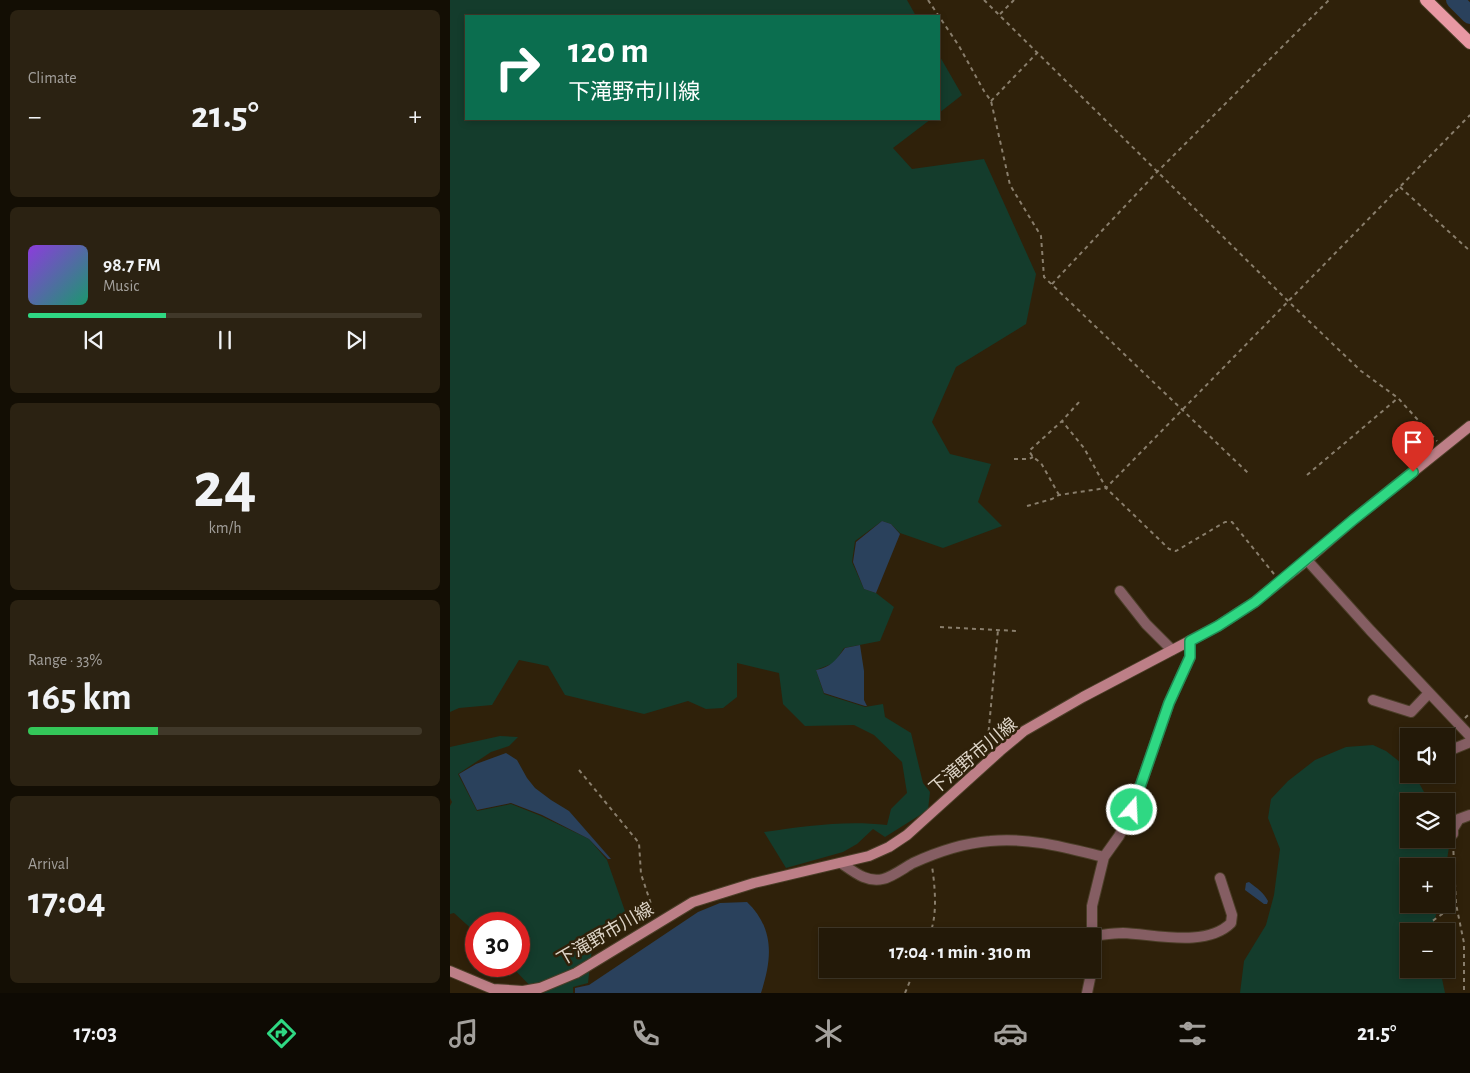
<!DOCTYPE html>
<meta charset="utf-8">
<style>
body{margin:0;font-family:"Alegreya Sans","Noto Sans JP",sans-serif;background:#2b2212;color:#f1f3f6;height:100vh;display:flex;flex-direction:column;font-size:19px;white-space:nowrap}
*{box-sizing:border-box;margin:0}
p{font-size:16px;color:#a3a09c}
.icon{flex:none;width:28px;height:28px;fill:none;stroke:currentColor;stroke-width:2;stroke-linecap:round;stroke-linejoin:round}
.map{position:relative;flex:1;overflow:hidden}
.side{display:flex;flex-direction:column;gap:10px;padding:10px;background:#130e04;width:450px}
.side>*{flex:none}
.banner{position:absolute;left:15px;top:15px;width:475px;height:105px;border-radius:0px;box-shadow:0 2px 8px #0003,0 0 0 1px #403829;background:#0b6e4f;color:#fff;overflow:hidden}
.tools{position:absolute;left:950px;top:728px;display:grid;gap:10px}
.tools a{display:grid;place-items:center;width:55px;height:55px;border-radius:0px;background:#231908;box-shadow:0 2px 8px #0003,0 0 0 1px #403829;font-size:25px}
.speed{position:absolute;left:15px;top:912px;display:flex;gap:10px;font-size:25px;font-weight:700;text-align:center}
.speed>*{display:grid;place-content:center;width:65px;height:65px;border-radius:50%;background:#231908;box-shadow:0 2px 8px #0003,0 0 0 1px #403829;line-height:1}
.speed .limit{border:8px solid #d22;background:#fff;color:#111}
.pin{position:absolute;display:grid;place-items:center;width:42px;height:42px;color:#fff;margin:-51px -21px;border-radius:50% 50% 50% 0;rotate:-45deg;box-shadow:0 0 5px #0007}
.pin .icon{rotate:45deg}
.me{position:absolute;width:55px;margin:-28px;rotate:19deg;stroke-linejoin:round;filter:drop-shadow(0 0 4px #0008)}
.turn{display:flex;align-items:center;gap:18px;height:105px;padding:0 20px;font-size:22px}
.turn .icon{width:65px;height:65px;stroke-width:2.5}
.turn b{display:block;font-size:35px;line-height:42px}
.big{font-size:38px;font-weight:700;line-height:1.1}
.side .tile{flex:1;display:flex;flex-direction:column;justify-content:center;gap:8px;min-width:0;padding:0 18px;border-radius:8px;background:#2b2212}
.side .dial{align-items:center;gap:0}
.dial b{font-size:65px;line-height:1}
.song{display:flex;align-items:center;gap:15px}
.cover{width:60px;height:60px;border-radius:8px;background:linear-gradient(135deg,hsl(270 70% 55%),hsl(160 70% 35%))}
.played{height:5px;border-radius:2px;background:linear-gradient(90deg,#2fd883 35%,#403829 35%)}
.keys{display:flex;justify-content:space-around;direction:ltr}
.heat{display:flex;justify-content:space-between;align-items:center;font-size:28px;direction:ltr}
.charge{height:8px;border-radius:4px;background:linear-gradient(90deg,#34c759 33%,#403829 0)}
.trip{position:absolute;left:369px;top:928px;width:282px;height:50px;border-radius:0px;background:#231908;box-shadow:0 2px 8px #0003,0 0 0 1px #403829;font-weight:700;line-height:50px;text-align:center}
.dock{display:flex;height:80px;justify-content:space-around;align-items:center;background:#0e0a03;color:#a3a09c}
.dock .icon{width:35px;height:35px}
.dock .active{color:#2fd883}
.dock b{font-size:22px;color:#f1f3f6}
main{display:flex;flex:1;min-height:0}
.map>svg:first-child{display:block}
.green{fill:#143c2c}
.water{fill:#2a415c}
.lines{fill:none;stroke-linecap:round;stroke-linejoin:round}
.river{stroke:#2a415c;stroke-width:18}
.street-casing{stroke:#4b3e28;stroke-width:12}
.secondary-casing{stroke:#4b3e28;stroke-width:12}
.primary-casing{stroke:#4b3e28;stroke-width:14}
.path{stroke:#897e6c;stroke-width:2;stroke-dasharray:4 4;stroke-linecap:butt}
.street{stroke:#855e63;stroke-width:10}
.secondary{stroke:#bd7f87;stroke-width:10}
.primary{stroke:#e898a3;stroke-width:12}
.route-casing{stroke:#1f8c55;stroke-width:12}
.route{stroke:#2fd883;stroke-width:9}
.labels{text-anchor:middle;stroke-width:5;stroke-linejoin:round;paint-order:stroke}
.street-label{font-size:18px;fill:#ddd4c7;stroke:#2f210a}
</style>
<main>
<section class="side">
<div class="tile"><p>Climate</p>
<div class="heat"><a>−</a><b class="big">21.5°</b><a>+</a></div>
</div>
<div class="tile">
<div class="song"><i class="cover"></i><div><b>98.7 FM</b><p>Music</p></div></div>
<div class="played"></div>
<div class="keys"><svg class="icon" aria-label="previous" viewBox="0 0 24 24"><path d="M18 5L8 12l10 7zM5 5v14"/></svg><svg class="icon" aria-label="pause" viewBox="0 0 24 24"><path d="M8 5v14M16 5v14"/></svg><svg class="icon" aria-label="next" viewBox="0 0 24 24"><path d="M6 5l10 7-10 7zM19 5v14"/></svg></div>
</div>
<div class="tile dial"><b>24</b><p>km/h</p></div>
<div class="tile"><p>Range · 33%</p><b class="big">165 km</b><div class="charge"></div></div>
<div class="tile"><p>Arrival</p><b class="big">17:04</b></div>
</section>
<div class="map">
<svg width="1020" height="993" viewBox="0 0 1020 993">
<rect width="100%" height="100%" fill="#2f210a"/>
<!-- green -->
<path class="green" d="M0,0H457L466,16H16V119H481L443,148L462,169L534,159L586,274L576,324L506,367L482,422L500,454L541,464L528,502L552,526L493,548L450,533L441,524L432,521L405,541L402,562L414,589L426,593L444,607L430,641L394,648L384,663L366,670L374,694L415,707L433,704L435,717L461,733L473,783L480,792L478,810L435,837L423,829L407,844L393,852L336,868L314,832C356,826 395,820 437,825L441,809L457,793L452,762L424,735L404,725L355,726L333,704L329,673L287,663V697L273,708L256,709L238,701L194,714L115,695L98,666L69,660L42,705L9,708L0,712Z
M489,55L512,95L489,113Z
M50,736L68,737L59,746L41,752L8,774L27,811L61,804L91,816L139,839L157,860L176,914L177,924L164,931L142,948L138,983L123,987V993H87L61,966H69V924H26V933L4,913L0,914V806L2,802L0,798V747Z
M923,745L936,751L959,769V774H964L979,801H959V839H996L999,847L996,866H959V904H989L983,925L984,931H959V969H990L995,993H790L794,961L816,925L824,895L830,849L818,818L821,799L838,781L865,760L896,747Z"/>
<!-- water -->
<path class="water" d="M432,521L441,524L450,534L426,593L414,589L403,562L406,542Z
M410,645L414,671V700L417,706H415L374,693L366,670C381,667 386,660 395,648Z
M56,753L67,760L77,778L85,788L101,800L119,811L161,859H158L139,839L92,815L61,803L27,810L9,774L26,764Z
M799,882C807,888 814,893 818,901L817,904H814L795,890L796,883Z
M297,902C325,929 322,959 311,993H125V988L139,985L248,912L270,903Z"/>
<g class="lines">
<!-- river -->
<path class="river" d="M1005,0L1020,15"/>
<!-- street casing -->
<g class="street-casing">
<path id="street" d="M857,560L920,630L1020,736
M670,591L696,624L722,650
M923,700L961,712L979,693
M996,752L1020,742
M1003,834V829L1009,819L1020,815
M391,863C403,871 416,883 433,879C442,877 454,868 463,863C487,852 515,843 540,841C579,837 617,848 654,857
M642,936V906L654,857L669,836L682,810L719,703L740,657V641
M642,936C652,935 663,933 673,933C704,934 756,948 781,923L782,915L770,878
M637,993L642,969"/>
</g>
<!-- secondary casing -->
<g class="secondary-casing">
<path id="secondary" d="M0,971L43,989L73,991L90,988L126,973L243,902L304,883L419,856L439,847L457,835L550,751L574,731L633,697L768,626L805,602L857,560L903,520L1020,426"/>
</g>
<!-- primary casing -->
<g class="primary-casing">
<path id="primary" d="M976,0L1020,43"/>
</g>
<!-- path -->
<path class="path" d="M478,0L509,46L534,91L541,101L560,185L591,236L594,277L798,473
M534,0L838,301L911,371L948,398L987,441
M550,14L564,0
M541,101L587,53
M950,187L1020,251
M602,284L707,172L879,0
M564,459H579L583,457
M857,475L948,398
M609,495L591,463L583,457L579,451L612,421L630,401
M577,506L602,499L609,495L656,488L634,448L612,421
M824,574L782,522H775L726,551L719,549L656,488L1020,115
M490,627L566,631
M1015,718L1020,713
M539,747L538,738L548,630
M129,770L189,843L191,874L204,913
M1003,843L1006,904L1014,943V993
M970,930L1006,904
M479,936C488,916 485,887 482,866
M455,993L465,969"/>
<!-- street -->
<use href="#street" class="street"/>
<!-- secondary -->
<use href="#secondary" class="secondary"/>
<!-- primary -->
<use href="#primary" class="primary"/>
</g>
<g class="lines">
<!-- route casing -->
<g class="route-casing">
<path id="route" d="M682,810L719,703L740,657V641L768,626L805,602L903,520L963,472"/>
</g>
<!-- route -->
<use href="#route" class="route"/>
</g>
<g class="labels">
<!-- street labels -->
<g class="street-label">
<text transform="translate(523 756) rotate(-40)" y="6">下滝野市川線</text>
<text transform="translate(155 934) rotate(-30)" y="6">下滝野市川線</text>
</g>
</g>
</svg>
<div class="tools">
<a><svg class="icon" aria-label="sound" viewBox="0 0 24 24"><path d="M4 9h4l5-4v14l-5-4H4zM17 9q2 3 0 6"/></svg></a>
<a><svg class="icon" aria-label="layers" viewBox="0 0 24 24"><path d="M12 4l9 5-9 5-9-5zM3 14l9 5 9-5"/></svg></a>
<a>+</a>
<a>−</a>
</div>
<div class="speed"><div class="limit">30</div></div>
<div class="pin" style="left:963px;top:472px;background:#d93025"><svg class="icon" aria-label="arrive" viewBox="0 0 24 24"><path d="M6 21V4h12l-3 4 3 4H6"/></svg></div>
<svg class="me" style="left:682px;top:810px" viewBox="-20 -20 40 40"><circle r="17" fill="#2fd883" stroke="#fff" stroke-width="3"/><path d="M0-11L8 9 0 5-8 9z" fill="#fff"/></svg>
<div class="trip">17:04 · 1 min · 310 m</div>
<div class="banner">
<div class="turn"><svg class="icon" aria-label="right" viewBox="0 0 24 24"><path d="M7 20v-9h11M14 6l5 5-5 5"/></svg><div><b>120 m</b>下滝野市川線</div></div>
</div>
</div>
</main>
<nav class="dock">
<b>17:03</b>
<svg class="icon active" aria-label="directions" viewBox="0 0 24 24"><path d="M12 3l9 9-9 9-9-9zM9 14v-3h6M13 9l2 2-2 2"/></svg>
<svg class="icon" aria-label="music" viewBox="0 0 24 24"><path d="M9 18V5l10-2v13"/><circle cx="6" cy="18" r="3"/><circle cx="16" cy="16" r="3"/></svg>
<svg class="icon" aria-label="phone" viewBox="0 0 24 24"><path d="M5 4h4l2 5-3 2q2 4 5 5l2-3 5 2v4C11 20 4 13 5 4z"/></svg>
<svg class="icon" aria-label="climate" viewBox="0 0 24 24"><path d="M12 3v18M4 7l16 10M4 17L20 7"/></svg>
<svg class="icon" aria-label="car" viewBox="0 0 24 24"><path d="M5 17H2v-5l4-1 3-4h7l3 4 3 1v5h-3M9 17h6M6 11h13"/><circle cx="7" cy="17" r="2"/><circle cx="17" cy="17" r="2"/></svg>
<svg class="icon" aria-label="filters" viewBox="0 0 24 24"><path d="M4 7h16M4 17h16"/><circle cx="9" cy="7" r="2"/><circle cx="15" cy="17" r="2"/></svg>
<b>21.5°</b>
</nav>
